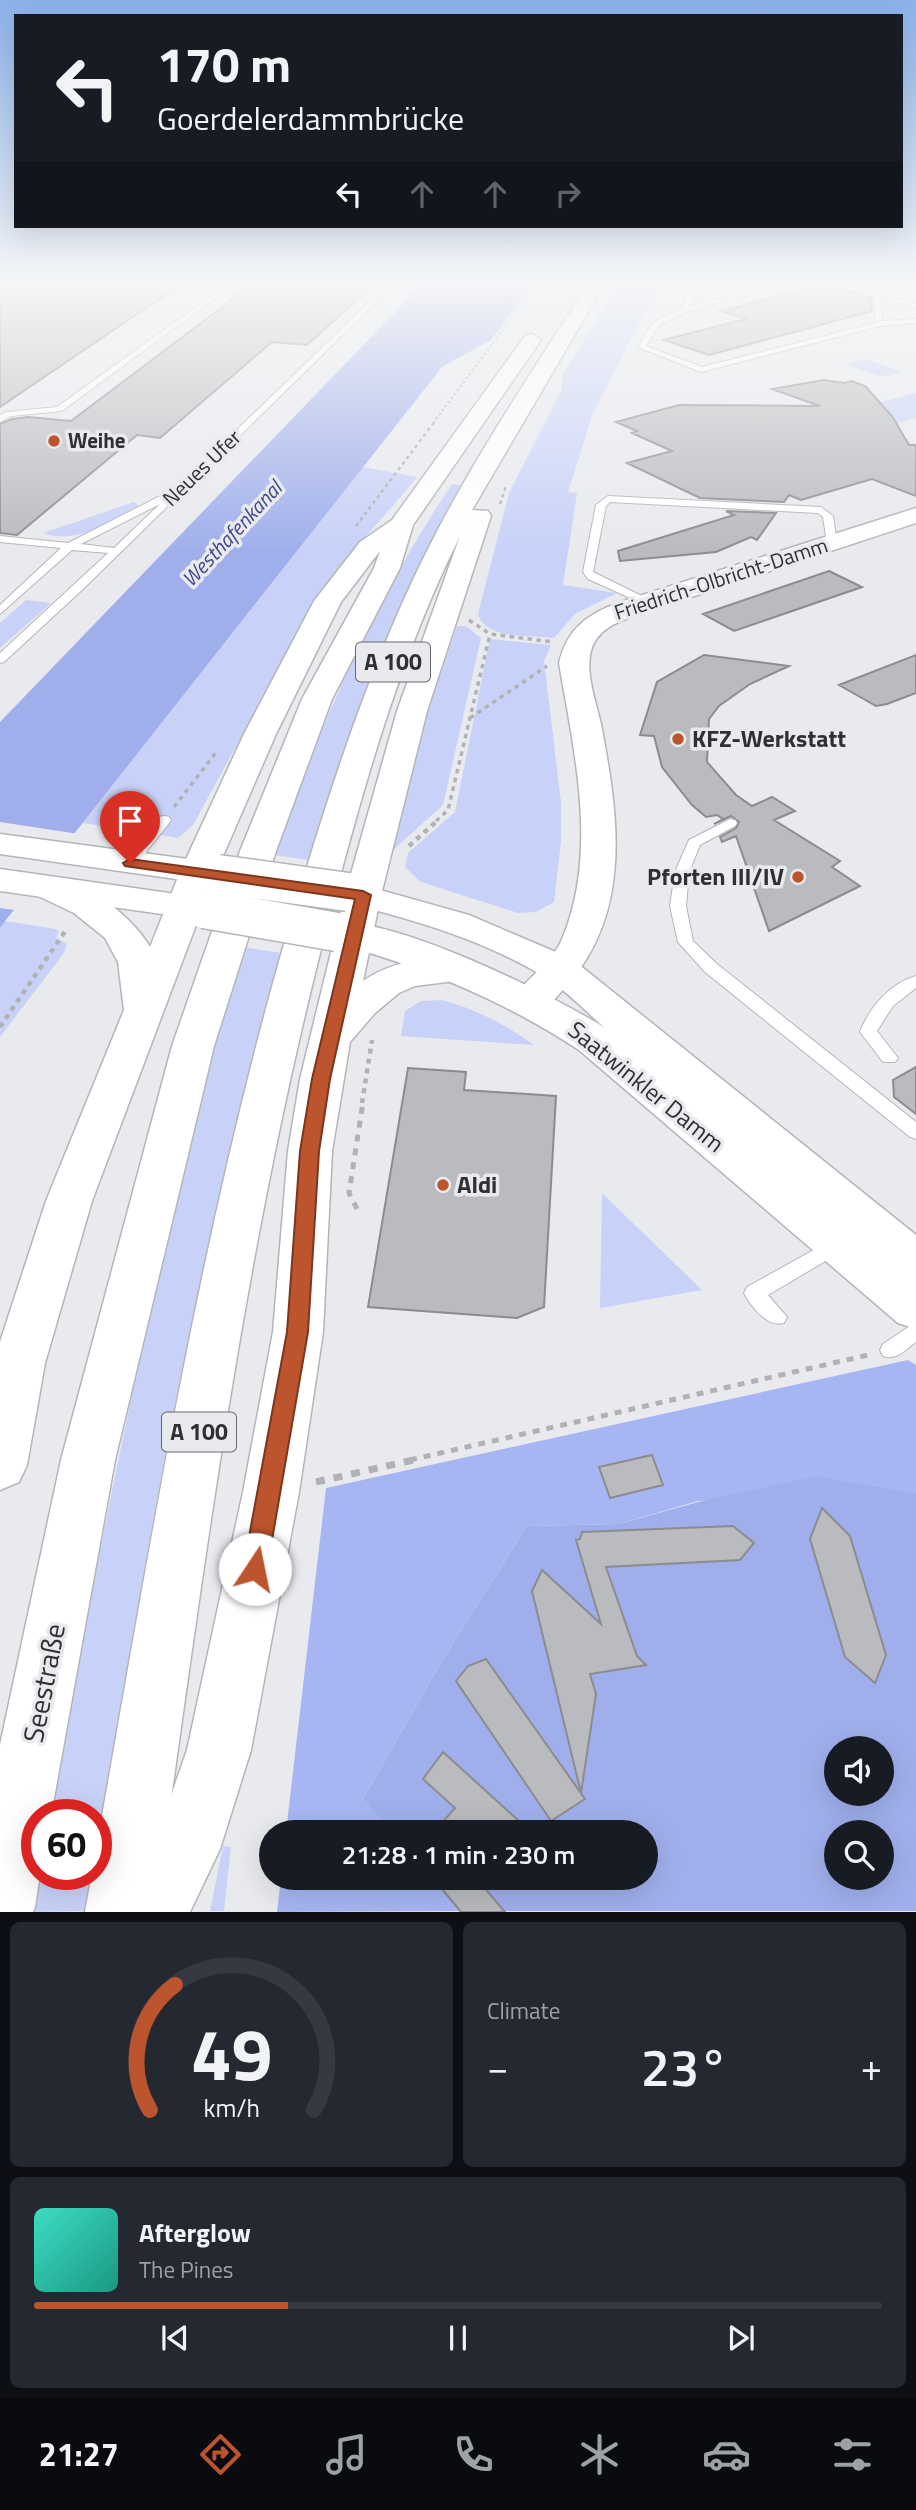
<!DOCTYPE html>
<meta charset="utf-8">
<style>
body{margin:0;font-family:"Titillium Web",sans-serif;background:#242831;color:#f1f3f6;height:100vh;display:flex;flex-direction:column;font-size:26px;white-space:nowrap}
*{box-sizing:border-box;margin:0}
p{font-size:23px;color:#9ea1a6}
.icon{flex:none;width:38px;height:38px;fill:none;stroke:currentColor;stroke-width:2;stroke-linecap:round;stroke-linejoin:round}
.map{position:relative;height:1912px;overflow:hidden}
.sheet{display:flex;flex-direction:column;gap:10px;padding:10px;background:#0d0f14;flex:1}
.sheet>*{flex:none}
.guide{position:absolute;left:14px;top:14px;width:889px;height:214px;border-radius:0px;box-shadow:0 7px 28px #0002;background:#171b24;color:#f1f3f6;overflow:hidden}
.fabs{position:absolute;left:824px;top:1736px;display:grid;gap:14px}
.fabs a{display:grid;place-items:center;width:70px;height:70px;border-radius:50%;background:#171b24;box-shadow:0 7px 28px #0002;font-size:35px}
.speed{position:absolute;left:21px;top:1799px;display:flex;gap:14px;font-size:35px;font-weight:700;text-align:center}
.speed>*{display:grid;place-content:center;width:91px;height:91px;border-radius:50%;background:#171b24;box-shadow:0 7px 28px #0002;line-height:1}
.speed .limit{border:10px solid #d22;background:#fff;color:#111}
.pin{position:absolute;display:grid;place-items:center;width:60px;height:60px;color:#fff;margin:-72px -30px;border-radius:50% 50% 50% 0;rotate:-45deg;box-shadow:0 0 7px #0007}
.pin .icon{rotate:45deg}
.me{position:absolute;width:77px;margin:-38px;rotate:11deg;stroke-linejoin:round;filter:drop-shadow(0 0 5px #0008)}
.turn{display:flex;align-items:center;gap:24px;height:147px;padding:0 28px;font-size:32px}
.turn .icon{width:91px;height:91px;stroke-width:2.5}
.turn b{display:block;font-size:49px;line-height:60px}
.lanes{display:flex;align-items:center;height:66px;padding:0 28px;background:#0003;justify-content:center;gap:35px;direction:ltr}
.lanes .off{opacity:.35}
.big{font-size:52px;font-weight:600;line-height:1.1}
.sheet .tile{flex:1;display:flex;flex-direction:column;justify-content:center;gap:10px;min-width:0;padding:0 24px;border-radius:10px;background:#242831}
.sheet .dial{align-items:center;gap:0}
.dial svg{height:182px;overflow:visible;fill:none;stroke:#363941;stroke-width:7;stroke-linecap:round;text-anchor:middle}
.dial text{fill:#f1f3f6;stroke:none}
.song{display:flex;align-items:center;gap:21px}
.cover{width:84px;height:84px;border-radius:10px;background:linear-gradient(135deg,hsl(170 70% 55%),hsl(170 70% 35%))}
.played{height:7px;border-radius:4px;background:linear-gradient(90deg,#bc542d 30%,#363941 30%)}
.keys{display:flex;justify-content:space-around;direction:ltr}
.heat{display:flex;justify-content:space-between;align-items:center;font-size:38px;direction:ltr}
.sheet .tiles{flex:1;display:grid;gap:10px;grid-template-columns:1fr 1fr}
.tile:last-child{grid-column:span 2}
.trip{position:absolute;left:259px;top:1820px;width:399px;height:70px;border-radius:35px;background:#171b24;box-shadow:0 7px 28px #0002;font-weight:600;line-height:70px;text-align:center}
.dock{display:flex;height:112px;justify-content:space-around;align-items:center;background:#090b0e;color:#9ea1a6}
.dock .icon{width:49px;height:49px}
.dock .current{color:#bc542d}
.dock b{font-size:32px;color:#f1f3f6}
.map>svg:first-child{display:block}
.green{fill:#c8d2f8}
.forest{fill:#a7b6f3}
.water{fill:#a0afec;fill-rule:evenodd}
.pier{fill:#e9eaee}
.building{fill:#babbbe;stroke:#8b8c8f;stroke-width:2}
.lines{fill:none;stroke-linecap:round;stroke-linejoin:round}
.service-casing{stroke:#b4b5b9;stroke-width:2}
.tertiary-casing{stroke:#b4b5b9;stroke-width:3}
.secondary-casing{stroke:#b4b5b9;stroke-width:3}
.primary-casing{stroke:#b4b5b9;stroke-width:3}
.motorway-casing{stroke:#b4b5b9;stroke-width:3}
.path-far5{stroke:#b1b2b5;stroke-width:2;stroke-dasharray:2.5 2.5;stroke-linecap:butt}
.path-far4{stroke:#b1b2b5;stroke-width:2.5;stroke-dasharray:3.5 3.5;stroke-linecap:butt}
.path-far3{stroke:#b1b2b5;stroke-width:3.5;stroke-dasharray:4.5 4.5;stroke-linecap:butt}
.path-far2{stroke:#b1b2b5;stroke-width:4.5;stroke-dasharray:5 5;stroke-linecap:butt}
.path-far1{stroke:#b1b2b5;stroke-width:5;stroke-dasharray:7 7;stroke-linecap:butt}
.path{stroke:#b1b2b5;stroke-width:7;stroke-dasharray:9 9;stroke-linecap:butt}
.service{fill:#fff;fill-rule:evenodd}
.tertiary{fill:#fff;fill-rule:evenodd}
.secondary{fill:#fff;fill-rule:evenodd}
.primary{fill:#fff;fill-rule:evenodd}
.motorway{fill:#fff;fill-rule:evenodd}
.secondary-bridge-casing{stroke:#b4b5b9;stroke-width:41;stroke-linecap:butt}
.secondary-bridge{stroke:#fff;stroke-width:38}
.route{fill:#bc542d;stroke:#7a371d;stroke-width:2}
.poi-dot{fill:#bc542d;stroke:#e9eaee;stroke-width:2.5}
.labels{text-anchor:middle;stroke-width:7;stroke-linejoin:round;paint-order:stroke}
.far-poi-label{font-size:21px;font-weight:bold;fill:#2f3031;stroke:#e9eaee;text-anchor:start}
.far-street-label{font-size:21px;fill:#2f3031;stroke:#e9eaee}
.far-water-label{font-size:21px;font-style:italic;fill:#3d4991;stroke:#e9eaee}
.shield{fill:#e9eaee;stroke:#67686a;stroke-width:2}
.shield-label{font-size:23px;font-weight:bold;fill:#2f3031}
.poi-label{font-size:24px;font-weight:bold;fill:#2f3031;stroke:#e9eaee;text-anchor:start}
.street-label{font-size:24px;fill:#2f3031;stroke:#e9eaee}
.near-street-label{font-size:28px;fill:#2f3031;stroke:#e9eaee}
</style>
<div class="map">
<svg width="916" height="1912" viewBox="0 0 916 1912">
<rect width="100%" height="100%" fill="#e9eaee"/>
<!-- green -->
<path class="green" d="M618,283H660L593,413L568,492L577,493L563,585L617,593L575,614L554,638C532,635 485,640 478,614L509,493L562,389V377Z
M866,359L902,372L881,377L845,364Z
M916,393V418L898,423L859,408Z
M363,467L417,477C386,516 351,550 322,590L193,825L178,838L83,823Z
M452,484L460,485C398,606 349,731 309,860L274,855C320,725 375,599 452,484Z
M134,502L139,506C115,522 72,545 43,533Z
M26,600L51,603L0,648V623Z
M457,626H466L481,638L443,805L391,852L422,729Z
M490,639L551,645L544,661L561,802V841L554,902L536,912L518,913L421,882L405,867L408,853L455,812Z
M5,921L56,929L59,932L56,938L67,944L64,953L0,1037V928Z
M243,947L281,953C224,1153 184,1358 147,1562C130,1659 111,1756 96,1853V1815H49C105,1523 159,1232 243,947Z
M442,1000C476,1009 506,1025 534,1045L401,1036L405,1011L421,1001Z
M602,1193L702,1290L600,1308Z
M223,1846L231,1847L224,1911H210Z
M38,1874H93L87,1911L31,1912Z"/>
<!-- forest -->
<path class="forest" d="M908,1360L916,1365V1494L698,1501L619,1524L527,1526L442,1661L363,1799L391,1832H286L326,1488Z
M281,1878H433L464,1911L277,1912Z"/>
<!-- water -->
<path class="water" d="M423,283H534L491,340L442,367L0,928V722Z
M817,1476L916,1494V1911H464L433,1878H646V1832H391L363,1799L442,1661L527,1526L619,1524L698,1502ZM836,1748H882V1794H836ZM836,1832H882V1878H836Z"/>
<!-- pier -->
<path class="pier" d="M0,822L79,834L9,922L5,921L14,910L0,908Z"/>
<!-- building -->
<path class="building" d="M0,283H183L0,407Z
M254,283H376L307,345L272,342L160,438L137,435L17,535L0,533V424L12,419L28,417L71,421Z
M828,284L871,298L872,311L709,355L664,340L746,319L721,311Z
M824,380L844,383L852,381L865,386L892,416L909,445H916V496L872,479L801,500L789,495L784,502L700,498L627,463L672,451L632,433L637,431L616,422L679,405L820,406L772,389Z
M726,511L776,513L757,540L751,537L716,552L620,561L618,551L734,515Z
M829,571L862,587L734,631L703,614Z
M704,655L789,666L750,684L719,706L709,719L707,762L736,795L752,806L772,797L795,811L774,820L840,861L832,867L860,886L769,931L736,836L722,842L720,837L736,828L739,822L731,816L714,824L723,819L717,815L706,817L692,805L662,767L654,736L640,735L657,682Z
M916,655V693L887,704L876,706L839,685Z
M916,1067V1114L894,1097L893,1080Z
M408,1068L466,1072L464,1090L556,1096L544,1307L517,1318L368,1307Z
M652,1455L663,1485L610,1498L599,1467Z
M822,1508L850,1536L886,1655L875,1683L845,1657L810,1539Z
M733,1526L754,1543L740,1560L606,1567L637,1656L646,1665L590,1674L596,1694L581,1793L532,1591L542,1570L601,1624L576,1540L580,1539L582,1532Z
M486,1659L585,1799L551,1821L456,1681L468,1666Z
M443,1752L531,1832H434L455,1808L423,1779Z
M433,1878H476L505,1912H461Z"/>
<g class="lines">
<!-- service casing -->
<g class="service-casing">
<path id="service" d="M229,283H236L62,411L11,416L0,422V415L6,412L57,407Z
M389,283H396L81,591L4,662L0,663V653L108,553L72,550L0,614V605L61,548L0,542V536L68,543L160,496L167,497ZM160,504L114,548L81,544Z
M692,283H698L690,306L780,283H791L688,311L659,325L646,346L702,367L876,323L873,296L830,283H840L876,293L916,283V286L884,295L916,304V308L880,298L883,321L916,319V323L880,326L701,372L638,347L653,322L682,308Z
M608,496L821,507L833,516L837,543L832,546L827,543L823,517L818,513L610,502L606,506L593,572L652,601V605L648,606L588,579L583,572L596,505Z
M164,816L169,817L171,820L169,823L135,866H125L123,863L125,860L159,817Z
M730,819L735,820L737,823L735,826L700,845L689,872L686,906L693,941L717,964L916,1122V1139L910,1137L705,972L678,942L670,906L675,872L689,840Z
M916,976V988L893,1006L877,1031L898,1058L895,1062H883L860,1032C869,1008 890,983 916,976Z
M837,1237L844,1240L847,1245L844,1250L768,1295L787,1317L784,1323C768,1328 751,1307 744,1293L747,1287Z
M916,1322V1342C905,1350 896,1361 883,1356L880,1350L883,1344Z"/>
</g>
<!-- tertiary casing -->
<g class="tertiary-casing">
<path id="tertiary" d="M916,508V523L640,614C620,621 597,628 591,651C585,673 596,702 601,724C618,813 633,910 568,984C552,1002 543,1017 517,1010L511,1001C525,979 552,963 562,939C599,852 574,752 559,663C567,628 588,614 620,602Z"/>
</g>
<!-- secondary casing -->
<g class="secondary-casing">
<path id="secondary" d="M0,834L218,863L231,866L236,874L231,882L218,885L0,854Z
M0,869L204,898L217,901L222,909L217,917L204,920L0,891Z
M348,881L469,915L572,959L916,1235V1329L898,1323L579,1050C500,998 416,964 324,940L318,932L324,924C381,909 553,995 605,1028C585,1011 565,989 543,976C480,938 405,917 335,900L330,892L335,884Z"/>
</g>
<!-- primary casing -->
<g class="primary-casing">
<path id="primary" d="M198,861L211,864L216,872L92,1201L45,1363L27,1465L19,1482L0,1490V1342L46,1201L124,1010L118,962L105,938L74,913L34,894L29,886L34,878C73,869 131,914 150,947L180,872L185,864Z
M363,884L376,887L381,895L363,981C392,961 437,952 471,961L476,970L471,979L415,986L399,993L375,1013L350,1042L332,1151L323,1332L299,1492L251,1750L220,1849L190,1912H118L158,1833L187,1750L243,1492L273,1332L288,1151L300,1079L345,895L350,887Z
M88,1436L107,1443L115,1460L51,1815H37V1874H40L35,1907L33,1912H0V1745L61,1460L69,1443Z"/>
</g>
<!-- motorway casing -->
<g class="motorway-casing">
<path id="motorway" d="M589,283H605L472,510L488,511L491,516L427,711L381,895L376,903L363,906L350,903L345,895L397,711L460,536C401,654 364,784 331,911C244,1239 203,1576 155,1912H85L92,1874H96V1850C152,1536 202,1220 293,913C326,802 362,690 411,584C460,478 526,381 589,283Z
M532,334L541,340L413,525L400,568L332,699L276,851L214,1046L115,1460L107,1477L88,1484L69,1477L61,1460L172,1046L240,851L302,699L374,568L380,551L341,602L276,734L216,872L211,880L198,883L185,880L180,872L244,734L314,601L360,542L392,520L525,336Z"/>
</g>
<!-- path-far5 -->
<path class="path-far5" d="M433,423L538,283"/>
<!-- path-far4 -->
<path class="path-far4" d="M500,504L506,486
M356,526L435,421"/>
<!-- path-far3 -->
<path class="path-far3" d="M469,620L490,634L553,642
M470,718L547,666
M174,807L218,750
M436,821L448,810L490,634"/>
<!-- path-far2 -->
<path class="path-far2" d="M409,846L438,820
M0,1027L66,930
M362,1103L372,1040"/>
<!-- path-far1 -->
<path class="path-far1" d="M357,1209L349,1193L363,1102
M410,1460L868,1355"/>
<!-- path -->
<path class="path" d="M316,1482L418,1459"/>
<!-- service -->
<use href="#service" class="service"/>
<!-- tertiary -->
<use href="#tertiary" class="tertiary"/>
<!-- secondary -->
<use href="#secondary" class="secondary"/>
<!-- primary -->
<use href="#primary" class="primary"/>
<!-- motorway -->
<use href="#motorway" class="motorway"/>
<!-- secondary-bridge casing -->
<g class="secondary-bridge-casing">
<path id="secondary-bridge" d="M218,874L348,892
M204,909L337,932"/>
</g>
<!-- secondary-bridge -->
<use href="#secondary-bridge" class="secondary-bridge"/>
</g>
<!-- sky -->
<linearGradient id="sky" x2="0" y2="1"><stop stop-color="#8bb2ea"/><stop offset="0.51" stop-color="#f5f6f7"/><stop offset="1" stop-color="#f5f6f7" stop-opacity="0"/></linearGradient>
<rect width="916" height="551" fill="url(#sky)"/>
<!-- route -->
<path class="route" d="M130,859L363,891L371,895L330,1079L319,1151L308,1332L267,1569L264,1577L255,1581L247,1577L243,1569L287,1332L300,1151L312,1079L355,899L125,866L123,863Z"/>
<!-- markers -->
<g class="poi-dot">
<circle cx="54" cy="441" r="7"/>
<circle cx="678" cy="739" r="7"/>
<circle cx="798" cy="877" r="7"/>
<circle cx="443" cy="1185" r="7"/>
</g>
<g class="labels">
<!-- far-poi labels -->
<g class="far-poi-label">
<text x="68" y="448">Weihe</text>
</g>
<!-- far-street labels -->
<g class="far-street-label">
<text transform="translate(202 468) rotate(-44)" y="7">Neues Ufer</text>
<text transform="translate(721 579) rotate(-18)" y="7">Friedrich-Olbricht-Damm</text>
</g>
<!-- far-water labels -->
<g class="far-water-label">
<text transform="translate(232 534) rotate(-47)" y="7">Westhafenkanal</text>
</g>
<!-- shield labels -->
<g class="shield">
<rect x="356" y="642.5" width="74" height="39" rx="5"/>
<rect x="162" y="1412.5" width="74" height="39" rx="5"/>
</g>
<g class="shield-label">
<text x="393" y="670">A 100</text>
<text x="199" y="1440">A 100</text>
</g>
<!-- poi labels -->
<g class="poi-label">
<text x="692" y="747">KFZ-Werkstatt</text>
<text x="784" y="885" text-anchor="end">Pforten III/IV</text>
<text x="457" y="1193">Aldi</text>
</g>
<!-- street labels -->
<g class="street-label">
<text transform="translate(646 1087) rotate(39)" y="8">Saatwinkler Damm</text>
</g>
<!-- near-street labels -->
<g class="near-street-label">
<text transform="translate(44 1683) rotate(-79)" y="10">Seestraße</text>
</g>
</g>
</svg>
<div class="fabs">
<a><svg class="icon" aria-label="sound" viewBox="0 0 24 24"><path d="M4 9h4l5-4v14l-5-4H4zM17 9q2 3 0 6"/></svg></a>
<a><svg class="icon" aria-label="search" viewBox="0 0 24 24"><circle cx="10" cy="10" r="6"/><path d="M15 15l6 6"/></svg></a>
</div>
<div class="speed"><div class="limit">60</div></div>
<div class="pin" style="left:130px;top:863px;background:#d93025"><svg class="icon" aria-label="arrive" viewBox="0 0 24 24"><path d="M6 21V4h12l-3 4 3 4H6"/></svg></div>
<svg class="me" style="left:255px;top:1569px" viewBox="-20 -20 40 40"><circle r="19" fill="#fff"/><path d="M0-13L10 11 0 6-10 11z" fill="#bc542d"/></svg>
<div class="trip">21:28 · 1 min · 230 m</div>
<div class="guide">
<div class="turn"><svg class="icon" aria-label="left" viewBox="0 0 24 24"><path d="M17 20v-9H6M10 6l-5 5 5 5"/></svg><div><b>170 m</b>Goerdelerdammbrücke</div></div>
<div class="lanes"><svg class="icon" aria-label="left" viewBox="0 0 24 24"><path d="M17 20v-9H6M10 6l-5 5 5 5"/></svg><svg class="icon off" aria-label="ahead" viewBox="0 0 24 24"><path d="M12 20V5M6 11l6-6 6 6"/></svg><svg class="icon off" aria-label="ahead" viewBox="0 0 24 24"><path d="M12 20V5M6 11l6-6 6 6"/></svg><svg class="icon off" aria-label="right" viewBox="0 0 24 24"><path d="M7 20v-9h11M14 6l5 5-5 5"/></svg></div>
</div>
</div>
<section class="sheet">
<div class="tiles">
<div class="tile dial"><svg viewBox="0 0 100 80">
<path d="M14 69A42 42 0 1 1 86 69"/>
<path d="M14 69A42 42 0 0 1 25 14" stroke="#bc542d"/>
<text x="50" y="56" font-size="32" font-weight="700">49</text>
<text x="50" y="72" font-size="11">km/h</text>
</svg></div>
<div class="tile"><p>Climate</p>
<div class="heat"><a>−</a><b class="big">23°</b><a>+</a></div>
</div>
<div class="tile">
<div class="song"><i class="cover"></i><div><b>Afterglow</b><p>The Pines</p></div></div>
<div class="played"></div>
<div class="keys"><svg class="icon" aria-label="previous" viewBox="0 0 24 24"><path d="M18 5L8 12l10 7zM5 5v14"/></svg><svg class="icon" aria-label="pause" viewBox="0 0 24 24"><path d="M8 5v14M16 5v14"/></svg><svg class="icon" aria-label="next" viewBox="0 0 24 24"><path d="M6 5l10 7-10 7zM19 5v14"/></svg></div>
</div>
</div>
</section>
<nav class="dock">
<b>21:27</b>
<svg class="icon current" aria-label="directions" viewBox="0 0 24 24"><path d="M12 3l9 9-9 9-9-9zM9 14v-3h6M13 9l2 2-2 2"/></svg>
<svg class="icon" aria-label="music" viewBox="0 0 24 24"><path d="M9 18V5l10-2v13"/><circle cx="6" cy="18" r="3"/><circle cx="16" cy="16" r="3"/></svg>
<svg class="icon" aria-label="phone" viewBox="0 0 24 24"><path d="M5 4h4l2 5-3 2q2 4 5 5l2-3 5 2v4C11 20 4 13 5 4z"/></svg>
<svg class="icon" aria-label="climate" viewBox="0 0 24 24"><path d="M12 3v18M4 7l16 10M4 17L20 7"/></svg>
<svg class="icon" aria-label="car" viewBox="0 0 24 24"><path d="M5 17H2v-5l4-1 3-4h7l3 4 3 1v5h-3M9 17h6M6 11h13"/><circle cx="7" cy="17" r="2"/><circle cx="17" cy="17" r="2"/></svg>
<svg class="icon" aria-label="filters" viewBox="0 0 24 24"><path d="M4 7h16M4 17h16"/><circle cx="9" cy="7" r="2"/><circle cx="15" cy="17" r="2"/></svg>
</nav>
